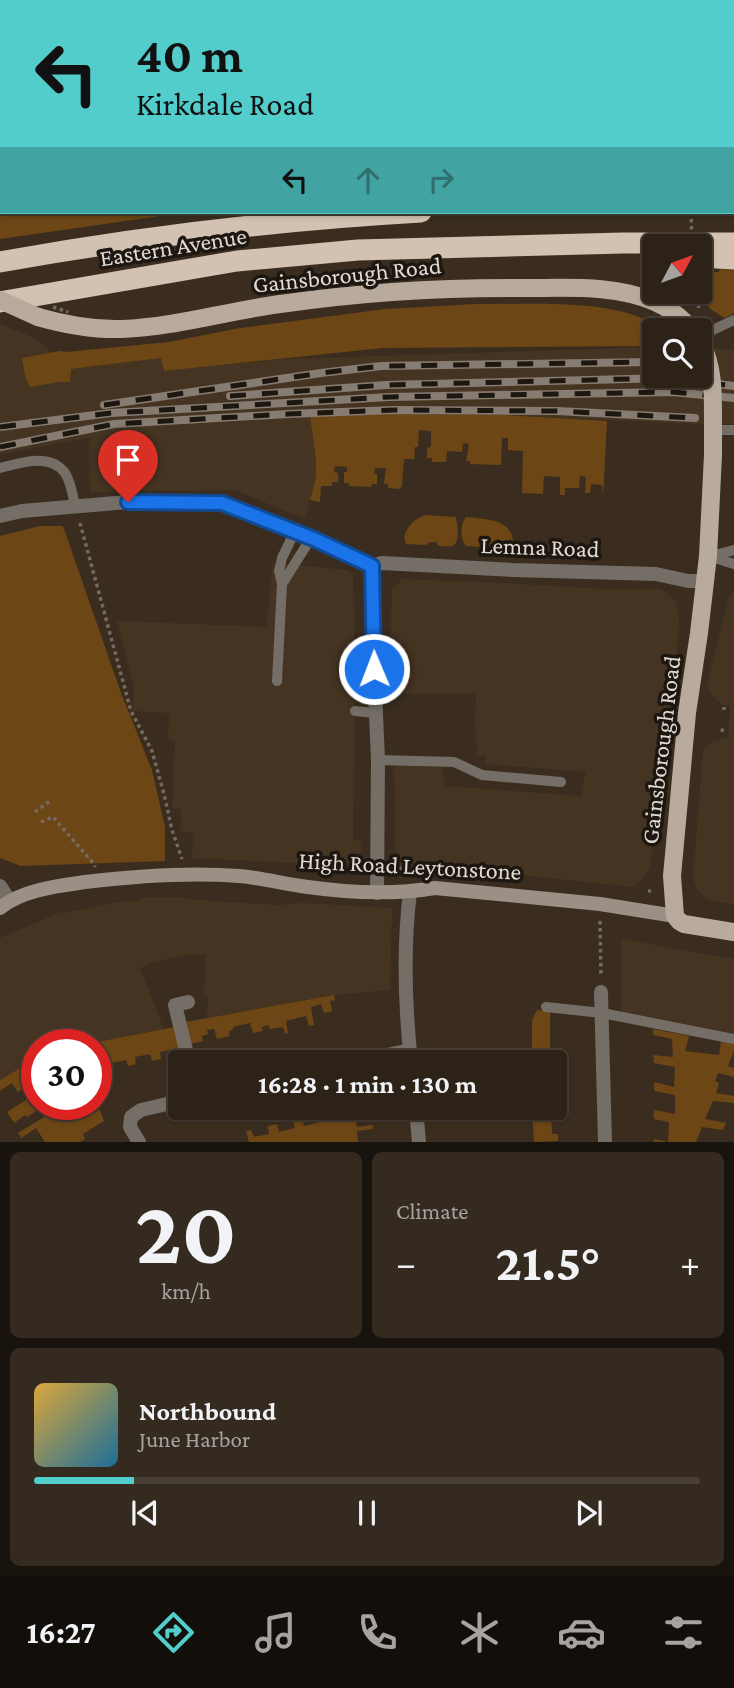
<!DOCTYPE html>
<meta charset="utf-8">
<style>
body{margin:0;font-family:"Crimson Pro",serif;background:#342a20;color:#f1f3f6;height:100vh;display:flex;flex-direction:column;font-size:26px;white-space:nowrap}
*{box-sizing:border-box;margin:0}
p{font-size:23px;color:#a6a4a1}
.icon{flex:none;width:38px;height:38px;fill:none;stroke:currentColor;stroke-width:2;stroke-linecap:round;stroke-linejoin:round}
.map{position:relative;height:1142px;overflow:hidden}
.drawer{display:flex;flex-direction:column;gap:10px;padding:10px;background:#18130d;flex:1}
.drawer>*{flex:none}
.banner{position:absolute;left:0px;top:0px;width:735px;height:214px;box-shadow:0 2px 5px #0004,0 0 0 2px #483f36;background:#52cdcc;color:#111;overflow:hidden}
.needle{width:46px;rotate:49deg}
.fabs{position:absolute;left:642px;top:234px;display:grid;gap:14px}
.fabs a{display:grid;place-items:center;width:70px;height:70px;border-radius:7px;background:#2c2217;box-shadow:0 2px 5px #0004,0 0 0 2px #483f36;font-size:35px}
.speed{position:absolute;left:21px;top:1029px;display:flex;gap:14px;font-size:35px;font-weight:700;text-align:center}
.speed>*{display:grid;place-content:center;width:91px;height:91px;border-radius:50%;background:#2c2217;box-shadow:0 2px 5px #0004,0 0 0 2px #483f36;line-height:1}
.speed .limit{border:10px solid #d22;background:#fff;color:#111}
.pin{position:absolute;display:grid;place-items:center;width:60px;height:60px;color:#fff;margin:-72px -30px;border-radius:50% 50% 50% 0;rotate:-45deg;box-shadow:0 0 7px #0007}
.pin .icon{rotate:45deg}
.me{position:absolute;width:77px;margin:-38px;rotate:359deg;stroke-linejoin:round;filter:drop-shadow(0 0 5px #0008)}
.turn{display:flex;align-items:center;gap:24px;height:147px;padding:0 21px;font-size:32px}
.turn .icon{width:91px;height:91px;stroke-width:2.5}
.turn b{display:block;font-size:49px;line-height:60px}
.lanes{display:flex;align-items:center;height:66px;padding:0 21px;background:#0003;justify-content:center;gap:35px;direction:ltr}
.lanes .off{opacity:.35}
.big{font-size:52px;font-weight:700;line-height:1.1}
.drawer .card{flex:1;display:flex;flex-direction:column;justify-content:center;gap:10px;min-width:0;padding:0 24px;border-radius:10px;background:#342a20}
.drawer .dial{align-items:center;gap:0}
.dial b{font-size:91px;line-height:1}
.song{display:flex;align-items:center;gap:21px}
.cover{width:84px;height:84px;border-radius:10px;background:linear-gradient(135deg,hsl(40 70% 55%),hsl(200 70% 35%))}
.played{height:7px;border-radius:4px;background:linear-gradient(90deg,#52cdcc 15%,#483f36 15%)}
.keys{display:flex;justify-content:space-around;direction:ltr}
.heat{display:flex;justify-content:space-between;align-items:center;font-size:38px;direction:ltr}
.drawer .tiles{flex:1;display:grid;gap:10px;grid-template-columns:1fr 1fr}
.card:last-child{grid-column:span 2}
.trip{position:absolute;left:168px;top:1050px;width:399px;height:70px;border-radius:7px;background:#2c2217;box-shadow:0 2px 5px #0004,0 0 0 2px #483f36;font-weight:700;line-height:70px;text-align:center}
.dock{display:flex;height:112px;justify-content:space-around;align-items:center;background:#120e09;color:#a6a4a1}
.dock .icon{width:49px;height:49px}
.dock .selected{color:#52cdcc}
.dock b{font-size:32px;color:#f1f3f6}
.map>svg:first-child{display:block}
.built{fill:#463422}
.green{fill:#6d4615}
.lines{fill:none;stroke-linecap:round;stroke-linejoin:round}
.path{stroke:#756a5e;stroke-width:3.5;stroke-dasharray:3.5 3.5;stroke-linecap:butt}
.lane{stroke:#746e67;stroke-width:10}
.street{stroke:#746e67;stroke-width:14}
.secondary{stroke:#9b9085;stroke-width:14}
.primary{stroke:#b8aa9c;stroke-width:18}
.highway{stroke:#d3c2b1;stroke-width:21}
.rail-casing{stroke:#877c71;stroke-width:8}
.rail{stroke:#1d1711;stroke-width:5;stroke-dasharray:16;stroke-linecap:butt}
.path-bridge{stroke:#756a5e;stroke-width:3.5;stroke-dasharray:3.5 3.5;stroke-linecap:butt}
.primary-bridge{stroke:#b8aa9c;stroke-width:18}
.route-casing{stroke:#114b97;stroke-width:18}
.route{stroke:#1a73e8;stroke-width:12}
.labels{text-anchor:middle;stroke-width:7;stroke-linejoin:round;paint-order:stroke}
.street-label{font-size:24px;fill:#e2dad1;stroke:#1d1711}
</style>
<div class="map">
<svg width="734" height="1142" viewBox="0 0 734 1142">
<rect width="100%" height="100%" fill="#3a2d1f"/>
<!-- built -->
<path class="built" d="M0,324L35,338L71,369L162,358L164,371L284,359L654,347V376H700V348L734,350V424H695L505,415L310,417L316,460V477L305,519L237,491L227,490L90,492L89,438L0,454Z
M273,563L346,570L351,572L353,576L355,652L353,840L361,841V858H352L348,863H295L192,858L193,833L180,831L181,809L172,808L175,741L168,740L169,713L133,711L134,687L117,621L266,627Z
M400,579L505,583L602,589H659L665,592L675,601L679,616L678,637L661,783L653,781L648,835L653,840L650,869L634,887L474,870L438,867L402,868L395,861V798L393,765L443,767L444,786L581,796L584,778L587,772L485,764L486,756L476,755L477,747L475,725L476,694H392L390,679L392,587L399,583Z
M734,591V904L708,900L697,890L693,879L703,752L711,742L728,737L730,707L722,704L715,699L708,689L707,685L729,596Z
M156,897H183L184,899L206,900L210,901L278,905L303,903L392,908L390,990L334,995L207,1018L208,996H204L206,954L185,955L154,962L140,968L164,1029L81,1045L77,1032L58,1045H37V1058L0,1080V938L63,911L64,913L119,902L141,900V898Z
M621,939L734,959V1038L621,1015Z"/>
<!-- green -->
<path class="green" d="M12,212H188L0,239V213Z
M720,269L734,270V313L725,318C699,303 700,299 700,272H719Z
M476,304C527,305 624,296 663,331H654V346L383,348L164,371L161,358L71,369L70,382H59L30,387L25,375L22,358L60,351L66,352L169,342L240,328L385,309Z
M371,414L505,415L607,421L603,497L602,485L591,484L590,493H585L586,477L580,476L579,488H565V495H560V477L544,476L543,494L522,493L523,451L508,450V438H502L501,465L470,464V461H466L469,444L463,443L462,452L447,451L446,462H432V458H427V448L431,447V431L419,430L418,447H415L414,459H404L402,485L400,489L388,488V484H384L386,468H375L374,474H377V484H372L371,487L349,486V483H344V472H347V467L335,466L334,472L338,473V482H332V486H321L320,502L310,500L316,477V460L310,416Z
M426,515L456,517C457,524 461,543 452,546C451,547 440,546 439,546L436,542H430L426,545L406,544L404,537C408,525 415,518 426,515Z
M466,517C486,519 516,519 513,547L495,548L491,544L486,543L483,547L466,546C460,539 460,524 466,517Z
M40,526H63L121,693L152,770L165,827V861L21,866L0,858V536Z
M334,995L335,1000L330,1001L332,1011L324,1013L321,1004L311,1007L314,1025L309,1026L306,1016L286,1021L288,1033L285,1034L283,1027L270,1029L268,1025L262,1027L263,1031L253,1033L250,1023L233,1027V1030L229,1031L230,1036L217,1039L214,1029L207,1030L208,1034L202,1036L203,1041L191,1044L186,1022Z
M537,1010L550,1011V1062H532V1020Z
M175,1027L179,1048L160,1052L161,1059L152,1061L150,1054L135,1057L136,1064L128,1066L126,1060L111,1063V1070L103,1072L102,1065L96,1066V1045H58L78,1032L81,1045Z
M653,1029L689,1036L685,1051L719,1055L721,1042L734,1044V1051L728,1066L734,1068V1077L718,1073L715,1081L719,1083L716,1093L734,1096V1103L713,1101L705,1119L726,1123L723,1130L702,1127L696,1142H654V1139L668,1142L669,1122L654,1119V1110L675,1114V1095L654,1091V1082L674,1087L675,1067L654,1063L653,1055L673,1057L672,1039L653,1035Z
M37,1058V1086L32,1083L18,1092L12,1083L0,1091V1080Z
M37,1093V1104H48L27,1117L25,1115L14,1123L7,1112Z
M96,1100L104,1121L83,1134L85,1139L80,1142H45L36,1128L21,1138L18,1133L59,1108L57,1104H96Z
M336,1108H359L354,1109L357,1127L373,1125V1129L357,1131L358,1142H249L246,1131L251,1130L254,1137L269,1134L268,1126L277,1124L279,1132L295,1128L293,1120L302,1118L304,1126L320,1122L319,1115L322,1114L324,1121L338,1118Z
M532,1108H551L552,1134H558V1141L534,1142Z"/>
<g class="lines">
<!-- path -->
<path class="path" d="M733,170H734
M693,292L698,301L699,310
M80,523L131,711L152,751L164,794L172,830L182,859
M724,710V707
M722,732L723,726
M35,812L51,800
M41,822L53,817L94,864L95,867
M395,862L401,869H420V874
M648,891H651
M600,921L601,976"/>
<!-- lane -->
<path class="lane" d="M700,336L734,320
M713,430H734
M0,468C20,463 50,452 65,473C71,482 73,496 75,506
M708,556L734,564
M711,556L734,550
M282,584L311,538
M355,670L374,669
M277,681L282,584L279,571L282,558L295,531
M355,711L376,713
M378,760L454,762L482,775L561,782
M546,1007L602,1013L734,1039"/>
<!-- street -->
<path class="street" d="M556,2L558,0
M733,144H734
M0,194H2
M0,516L22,511L128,502L222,503L314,539L372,566
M372,566L382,563L513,570L656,574L688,581H705
M372,566L375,691L378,760L377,893
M0,886L9,900
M410,892C403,948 405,1006 411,1062
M601,992L605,1142
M188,1002L175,1005L189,1062
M355,1062L410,1050
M416,1108L419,1142
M139,1142L130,1127L131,1117L141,1110L180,1101"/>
<!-- secondary -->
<path class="secondary" d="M0,908C22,890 57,886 85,882C136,876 188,872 239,876C262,878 285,884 308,887C350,893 392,895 435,888L600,904L675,916"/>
<!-- primary -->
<path class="primary" d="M38,317C66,325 93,330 122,329C174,327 228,311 280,304C362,292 445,287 529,288C571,288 616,285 655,302C669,308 683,319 693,331
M713,423V455L708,556L699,633L687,713L672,876L675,916L679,921L684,924L734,932"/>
<!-- highway -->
<path class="highway" d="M733,199H734
M700,257L734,259
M0,262C139,237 280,220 421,212
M0,302L237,261L358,250L623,243H734"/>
<!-- rail casing -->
<g class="rail-casing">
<path id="rail" d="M230,396L386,385L669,378L734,386
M104,405L321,373L381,366L654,362
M0,427L111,413L389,397L673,392L734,398
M0,447L114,424L288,414L394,410L557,411L695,418"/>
</g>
<!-- rail -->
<use href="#rail" class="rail"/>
<!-- path-bridge -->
<path class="path-bridge" d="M691,212L692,247
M53,307L68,312"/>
<!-- primary-bridge -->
<path class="primary-bridge" d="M0,300L38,317
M701,342C714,368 713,395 713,423"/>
</g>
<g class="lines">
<!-- route casing -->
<g class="route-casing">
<path id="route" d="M128,502L222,503L314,539L372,566L374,669"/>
</g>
<!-- route -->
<use href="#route" class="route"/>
</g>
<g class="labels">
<!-- street labels -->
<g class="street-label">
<text transform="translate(173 247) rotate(-9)" y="8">Eastern Avenue</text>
<text transform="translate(347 275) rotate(-6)" y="8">Gainsborough Road</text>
<text transform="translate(540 547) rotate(2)" y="8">Lemna Road</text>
<text transform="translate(661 750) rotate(-83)" y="8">Gainsborough Road</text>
<text transform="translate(410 866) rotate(3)" y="8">High Road Leytonstone</text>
</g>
</g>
</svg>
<div class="fabs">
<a><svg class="needle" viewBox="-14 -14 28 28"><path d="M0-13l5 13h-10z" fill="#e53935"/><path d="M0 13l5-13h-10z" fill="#a6a4a1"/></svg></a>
<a><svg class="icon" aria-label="search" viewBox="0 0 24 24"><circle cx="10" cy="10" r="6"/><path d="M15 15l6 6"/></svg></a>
</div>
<div class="speed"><div class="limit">30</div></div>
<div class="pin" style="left:128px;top:502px;background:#d93025"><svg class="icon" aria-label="arrive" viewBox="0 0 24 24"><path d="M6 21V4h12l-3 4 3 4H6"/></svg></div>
<svg class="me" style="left:374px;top:669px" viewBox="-20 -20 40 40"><circle r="17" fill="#1a73e8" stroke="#fff" stroke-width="3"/><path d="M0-11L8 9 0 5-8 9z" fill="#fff"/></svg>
<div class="trip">16:28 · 1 min · 130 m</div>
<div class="banner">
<div class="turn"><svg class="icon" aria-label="left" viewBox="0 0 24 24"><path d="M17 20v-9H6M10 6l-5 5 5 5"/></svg><div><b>40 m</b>Kirkdale Road</div></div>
<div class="lanes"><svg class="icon" aria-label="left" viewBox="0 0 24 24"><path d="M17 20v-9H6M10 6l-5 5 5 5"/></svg><svg class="icon off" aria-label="ahead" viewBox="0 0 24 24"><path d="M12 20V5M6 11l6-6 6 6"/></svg><svg class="icon off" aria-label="right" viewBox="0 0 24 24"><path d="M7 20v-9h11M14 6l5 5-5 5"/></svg></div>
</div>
</div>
<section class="drawer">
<div class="tiles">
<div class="card dial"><b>20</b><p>km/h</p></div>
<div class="card"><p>Climate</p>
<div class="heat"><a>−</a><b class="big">21.5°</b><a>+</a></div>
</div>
<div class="card">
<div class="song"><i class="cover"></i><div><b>Northbound</b><p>June Harbor</p></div></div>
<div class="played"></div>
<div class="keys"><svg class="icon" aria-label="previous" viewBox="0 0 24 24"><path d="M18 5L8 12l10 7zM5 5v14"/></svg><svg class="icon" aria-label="pause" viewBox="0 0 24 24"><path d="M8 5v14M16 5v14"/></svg><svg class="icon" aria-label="next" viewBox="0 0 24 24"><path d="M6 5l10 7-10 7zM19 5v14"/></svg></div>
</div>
</div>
</section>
<nav class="dock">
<b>16:27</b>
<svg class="icon selected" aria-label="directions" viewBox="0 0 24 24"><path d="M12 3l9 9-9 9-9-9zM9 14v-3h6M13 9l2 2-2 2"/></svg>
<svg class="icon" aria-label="music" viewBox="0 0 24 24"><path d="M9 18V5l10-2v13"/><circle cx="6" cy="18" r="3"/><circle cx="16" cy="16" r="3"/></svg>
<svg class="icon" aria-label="phone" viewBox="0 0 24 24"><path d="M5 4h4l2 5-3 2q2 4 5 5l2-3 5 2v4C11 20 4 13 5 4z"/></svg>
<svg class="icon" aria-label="climate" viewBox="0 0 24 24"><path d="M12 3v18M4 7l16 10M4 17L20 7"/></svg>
<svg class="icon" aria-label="car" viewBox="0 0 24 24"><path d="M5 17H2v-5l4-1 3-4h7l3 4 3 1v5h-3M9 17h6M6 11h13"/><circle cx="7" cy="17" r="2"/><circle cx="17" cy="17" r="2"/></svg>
<svg class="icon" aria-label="filters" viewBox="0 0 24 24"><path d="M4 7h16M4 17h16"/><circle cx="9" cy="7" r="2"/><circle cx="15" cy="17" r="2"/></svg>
</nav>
